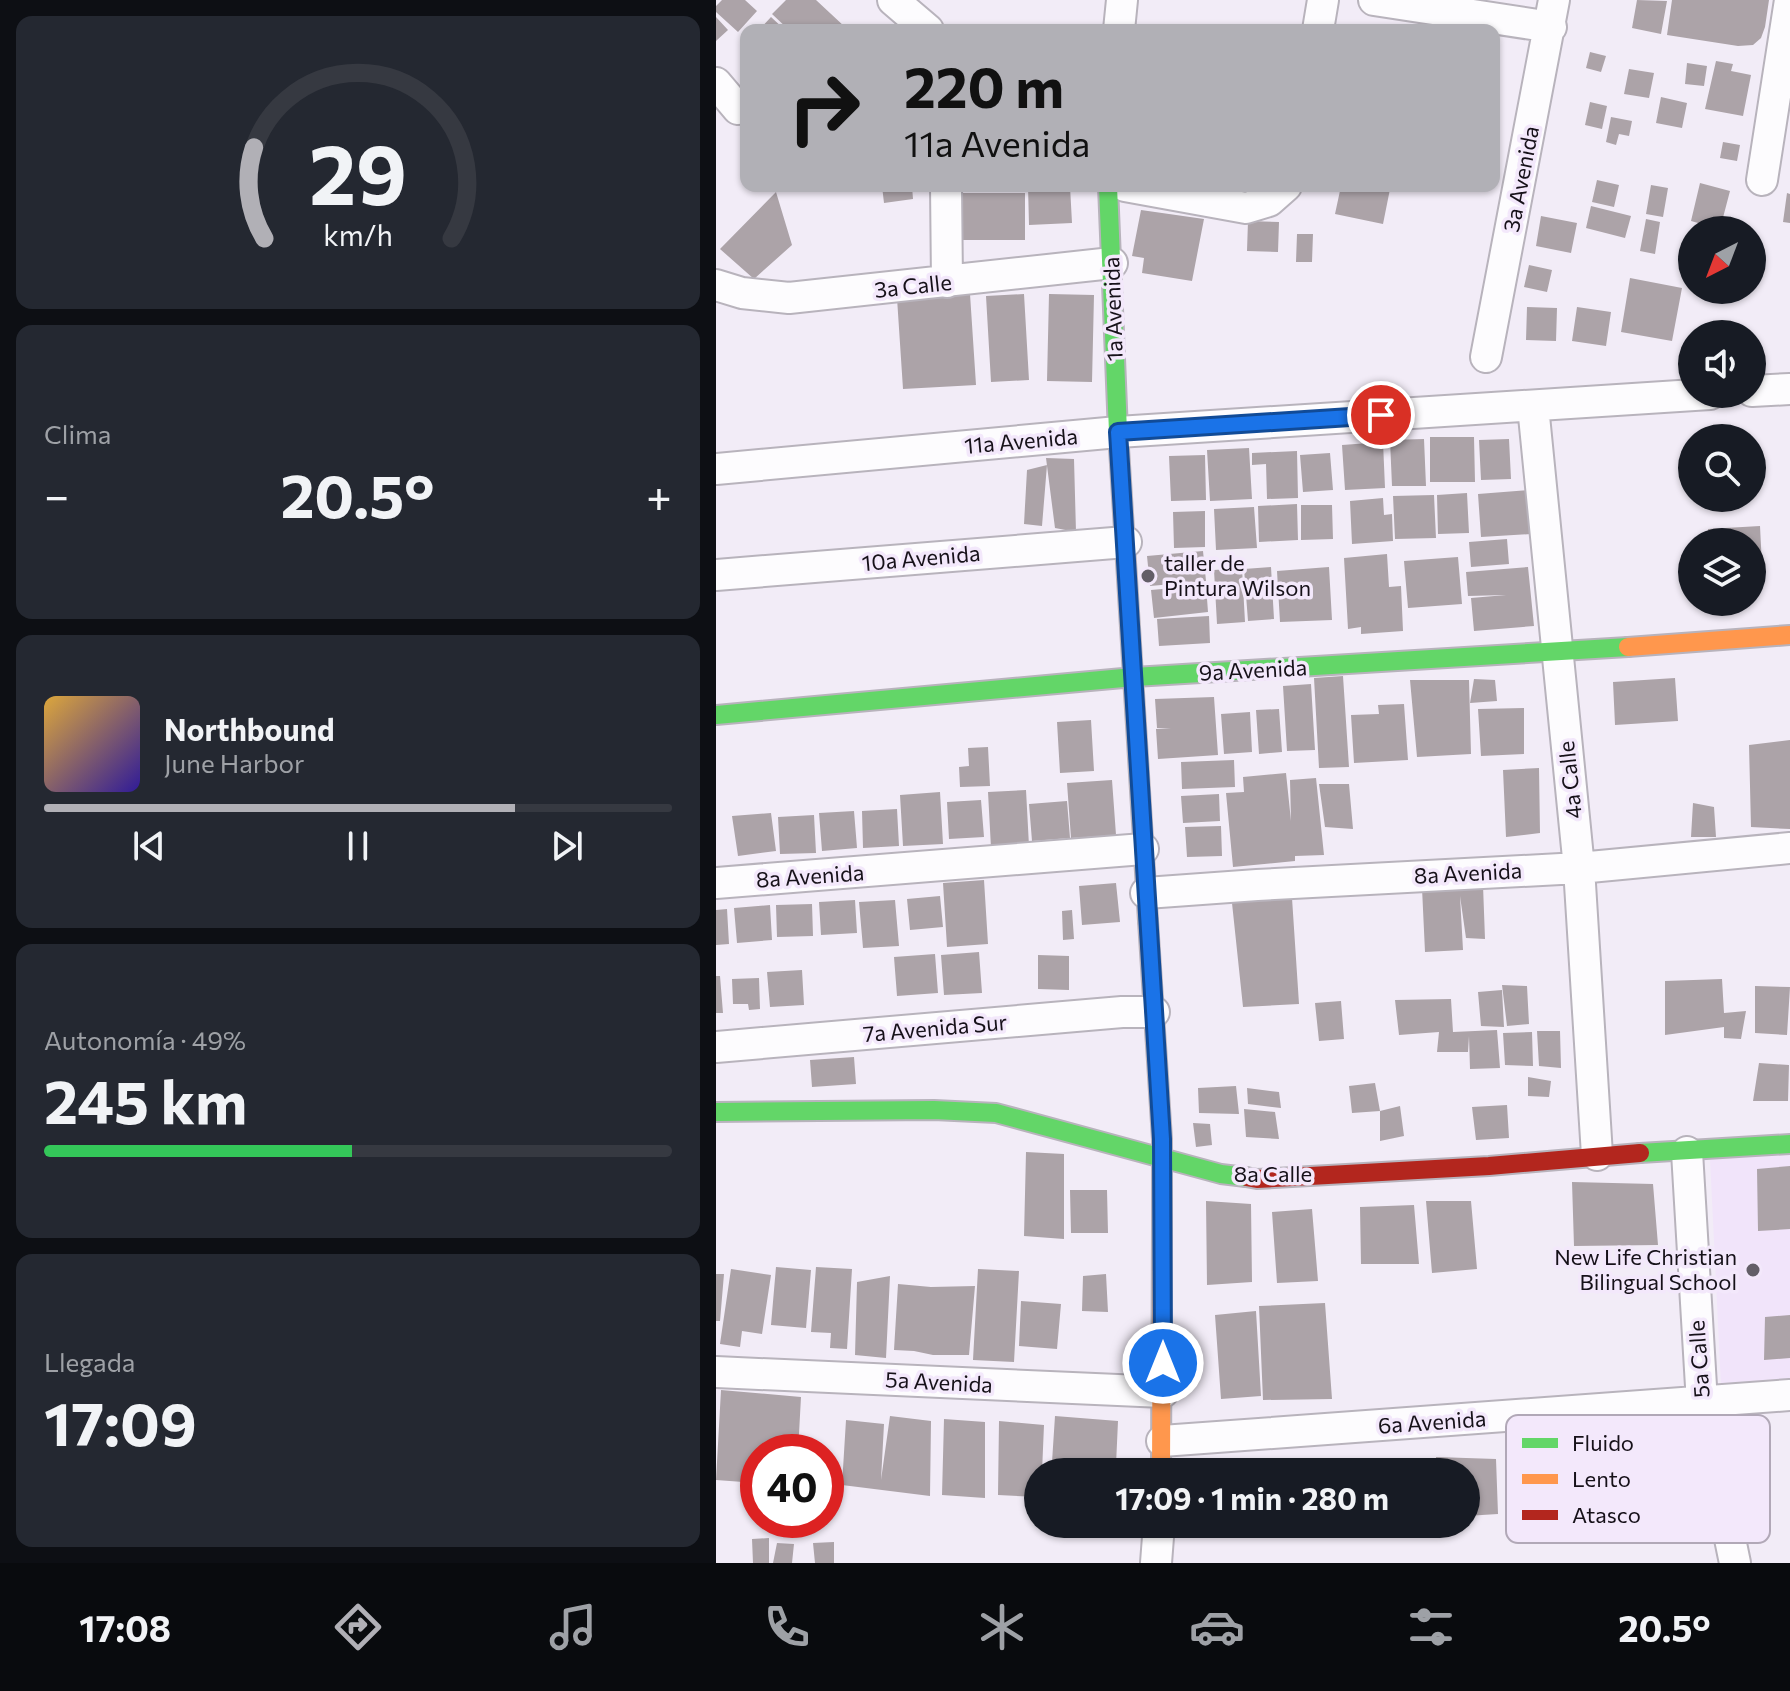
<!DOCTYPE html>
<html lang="es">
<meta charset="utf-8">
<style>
body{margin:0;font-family:Commissioner,sans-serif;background:#242831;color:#f1f3f6;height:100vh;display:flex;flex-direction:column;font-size:30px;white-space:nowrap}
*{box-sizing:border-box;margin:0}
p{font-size:26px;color:#9ea1a6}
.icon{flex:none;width:44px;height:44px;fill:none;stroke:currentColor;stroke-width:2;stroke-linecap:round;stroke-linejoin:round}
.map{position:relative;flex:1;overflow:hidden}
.sheet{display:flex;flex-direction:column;gap:16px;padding:16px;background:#0d0f14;width:716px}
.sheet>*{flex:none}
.banner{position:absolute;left:24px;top:24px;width:760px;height:168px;border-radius:16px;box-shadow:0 2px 6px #0004;background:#b1b0b6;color:#111;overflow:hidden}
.needle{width:52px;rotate:222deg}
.controls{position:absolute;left:962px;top:216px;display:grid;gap:16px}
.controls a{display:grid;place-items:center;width:88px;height:88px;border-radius:50%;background:#171b24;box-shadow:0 2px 6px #0004;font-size:40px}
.speed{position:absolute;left:24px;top:1434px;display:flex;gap:16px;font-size:40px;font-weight:700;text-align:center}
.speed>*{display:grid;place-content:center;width:104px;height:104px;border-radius:50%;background:#171b24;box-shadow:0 2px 6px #0004;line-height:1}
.speed .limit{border:12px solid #d22;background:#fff;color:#111}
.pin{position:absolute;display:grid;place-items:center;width:68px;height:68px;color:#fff;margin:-34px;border:4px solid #fff;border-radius:50%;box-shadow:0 2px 8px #0007}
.me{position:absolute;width:88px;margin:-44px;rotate:0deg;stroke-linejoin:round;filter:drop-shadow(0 0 6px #0008)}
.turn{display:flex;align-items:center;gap:28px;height:168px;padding:0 32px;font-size:36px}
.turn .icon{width:104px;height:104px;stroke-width:2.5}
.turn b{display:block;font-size:56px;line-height:68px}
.big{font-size:60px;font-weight:700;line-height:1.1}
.sheet .tile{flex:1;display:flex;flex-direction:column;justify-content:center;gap:12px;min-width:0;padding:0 28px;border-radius:16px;background:#242831}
.sheet .dial{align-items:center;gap:0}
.dial svg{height:208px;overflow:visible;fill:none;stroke:#363941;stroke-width:7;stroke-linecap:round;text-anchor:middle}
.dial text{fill:#f1f3f6;stroke:none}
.song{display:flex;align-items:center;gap:24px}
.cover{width:96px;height:96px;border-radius:12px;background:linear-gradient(135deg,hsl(40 70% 55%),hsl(250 70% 35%))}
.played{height:8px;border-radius:4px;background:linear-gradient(90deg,#b1b0b6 75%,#363941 75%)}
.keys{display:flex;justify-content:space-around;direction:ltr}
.heat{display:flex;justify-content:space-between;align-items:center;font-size:44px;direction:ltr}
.charge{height:12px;border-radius:6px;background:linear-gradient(90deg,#34c759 49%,#363941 0)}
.trip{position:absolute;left:308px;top:1458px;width:456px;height:80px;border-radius:40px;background:#171b24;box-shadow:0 2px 6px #0004;font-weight:700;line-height:80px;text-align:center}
.tab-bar{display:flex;height:128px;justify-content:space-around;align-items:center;background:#090b0e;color:#9ea1a6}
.tab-bar .icon{width:56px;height:56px}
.tab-bar .active{color:#b1b0b6}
.tab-bar b{font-size:36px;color:#f1f3f6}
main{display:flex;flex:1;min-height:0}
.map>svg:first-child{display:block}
.built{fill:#f1e4fa}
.building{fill:#aca3a8}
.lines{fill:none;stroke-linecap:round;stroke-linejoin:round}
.street-casing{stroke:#b8b3bc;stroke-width:34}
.fast-casing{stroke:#b8b3bc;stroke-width:22}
.slow-casing{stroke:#b8b3bc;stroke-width:22}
.jam-casing{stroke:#b8b3bc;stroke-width:22}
.street{stroke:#fdfcfe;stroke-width:30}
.fast{stroke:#63d668;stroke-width:18}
.slow{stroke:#ff974d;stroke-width:18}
.jam{stroke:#b3261e;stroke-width:18}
.route-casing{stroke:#114b97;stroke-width:20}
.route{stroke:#1a73e8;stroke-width:14}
.poi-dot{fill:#635e67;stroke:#f3e8fb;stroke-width:3}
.labels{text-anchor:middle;stroke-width:7;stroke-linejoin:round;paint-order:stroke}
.street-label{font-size:22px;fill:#161119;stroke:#f3e8fb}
.poi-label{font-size:22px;fill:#161119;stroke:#f3e8fb;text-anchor:start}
.key{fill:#f3e8fb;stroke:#b1a8b7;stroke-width:2}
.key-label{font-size:22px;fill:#161119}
</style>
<main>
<section class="sheet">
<div class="tile dial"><svg viewBox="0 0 100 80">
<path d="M14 69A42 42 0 1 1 86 69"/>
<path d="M14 69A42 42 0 0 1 10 34" stroke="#b1b0b6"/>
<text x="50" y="56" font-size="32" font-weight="700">29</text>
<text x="50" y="72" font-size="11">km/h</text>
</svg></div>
<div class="tile"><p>Clima</p>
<div class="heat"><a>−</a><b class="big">20.5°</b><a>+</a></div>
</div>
<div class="tile">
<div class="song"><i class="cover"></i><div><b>Northbound</b><p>June Harbor</p></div></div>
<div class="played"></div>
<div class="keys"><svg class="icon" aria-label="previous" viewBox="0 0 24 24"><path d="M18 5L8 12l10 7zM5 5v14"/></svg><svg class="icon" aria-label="pause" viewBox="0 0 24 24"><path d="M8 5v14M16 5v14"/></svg><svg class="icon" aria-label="next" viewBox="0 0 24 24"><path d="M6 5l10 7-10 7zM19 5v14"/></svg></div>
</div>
<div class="tile"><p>Autonomía · 49%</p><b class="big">245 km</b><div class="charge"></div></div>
<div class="tile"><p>Llegada</p><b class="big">17:09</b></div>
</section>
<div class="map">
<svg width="1074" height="1563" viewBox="0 0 1074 1563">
<rect width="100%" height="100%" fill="#f2ecf7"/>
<!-- built -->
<path class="built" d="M1074,1155V1381L1005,1386L994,1159Z"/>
<!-- building -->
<path class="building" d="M6,0H29L41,11L22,32L0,12V6Z
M70,0H100L129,27L126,30H73L56,14Z
M921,0L951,1L945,34L916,28Z
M956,0H1053L1049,27L1045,38L1037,45L1022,46L951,35Z
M0,17L12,30L0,41Z
M55,17L69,30H43Z
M874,52L890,56L885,72L870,68Z
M1000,61L1017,64L1015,71L1035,75L1027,116L989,109Z
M971,63L991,66L988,86L969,84Z
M913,69L938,73L933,98L908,94Z
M945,97L971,103L966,128L940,123Z
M874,102L891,106L886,129L869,125Z
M895,117L916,121L913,136L903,134L900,145L890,142Z
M1007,142L1024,145L1021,161L1004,158Z
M881,180L903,185L898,207L876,202Z
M984,183L1014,191L1004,229L975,221Z
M935,185L952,188L947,217L930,214Z
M166,186H196L197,199L168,203Z
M312,186H354L356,223L313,225Z
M625,186H659L674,189L667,224L619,214Z
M60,192L76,245L38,279L4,249Z
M243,193H309V240H243Z
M1071,193L1074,194V223L1067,222Z
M875,206L915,216L909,238L870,228Z
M425,210L488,219L476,281L426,273L428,258L416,256Z
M825,216L861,223L855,253L820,246Z
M930,219L944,222L939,254L924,251Z
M532,221L563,222L562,252L531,251Z
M581,234H597L596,262H580Z
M973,234H976V258L970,257Z
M813,265L836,270L831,292L808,287Z
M914,278L966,288L956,341L905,332Z
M254,294L260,385L187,389L181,298Z
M308,294L313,380L275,382L270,296Z
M333,294L378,295L376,382L331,381Z
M811,307L841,308L840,341L810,340Z
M861,307L895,312L890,346L856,341Z
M714,437H758L759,482H714Z
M708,439L710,486H676L674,440Z
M793,439L795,479L765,480L763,440Z
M667,442L669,488L629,490L626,445Z
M533,448L536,499L494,501L491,450Z
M581,451L582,498L551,499L550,464L536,465V453Z
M614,453L617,490L587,492L584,455Z
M489,455L490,500L455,501L453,456Z
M330,458L358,459L360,532L339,528Z
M331,465L326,526L308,524L311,470Z
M812,490L815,534L765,537L762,494Z
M751,493L753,533L722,534L721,495Z
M718,495L720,538L679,539L677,496Z
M667,498L668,515L676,514L677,541L636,544L634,501Z
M581,504L582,540L543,542L542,506Z
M585,505H616L617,539L585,540Z
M538,507L541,548L500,550L498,509Z
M489,511V547L458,548L457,512Z
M1044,526L1047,586H1036V542H992V529Z
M791,539L793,564L755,567L753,542Z
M487,551L490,581L434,586L431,556Z
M671,554L673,587L685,586L687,631L645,634V627L632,629L628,558Z
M742,557L746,604L692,608L688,561Z
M555,567L558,619L532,621L528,569Z
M613,567L616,620L564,622L561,571Z
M812,567L818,626L758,631L755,598L790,595L752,596L750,572Z
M526,568L529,622L501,624L498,570Z
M490,585L492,612L438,618L435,590Z
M493,616L494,643L443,646L441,619Z
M627,676L633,767L603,768L598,678Z
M959,678L962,721L899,725L897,682Z
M758,679L779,680L781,701L754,703Z
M694,680H753L755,754L701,757Z
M595,684L599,750L571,751L567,686Z
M498,697L502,755L442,759L440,729L455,728H441L439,699Z
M688,704L692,760L638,763L635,715L663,714L662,705Z
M808,708V754L765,756L762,709Z
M563,709L566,752L543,754L540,710Z
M534,712L536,752L508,754L505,714Z
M375,720L378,771L344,773L341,722Z
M1074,740V829L1035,827L1033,745Z
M272,747L274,786L244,787L243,767L253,766L252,748Z
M518,760L519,787L466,789L465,762Z
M823,768L824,833L790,837L787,770Z
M570,773L575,821L574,780L600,778L608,855L579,856V861L517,867L510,793L528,792L527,777Z
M396,780L400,835L355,838L351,783Z
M603,784H633L637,829L609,827Z
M310,790L313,846L275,848L272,792Z
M224,792L227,844L187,846L184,795Z
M503,794L504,821L467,823L465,796Z
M265,800L268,837L233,839L231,802Z
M351,801L354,838L316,841L313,804Z
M977,803L998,807L1000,837H975Z
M181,809L183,846L147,848L146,811Z
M138,811L141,848L106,851L103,813Z
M55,813L60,851L22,856L16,816Z
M98,815L100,853L64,854L62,817Z
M505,826L506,856L471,857L469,827Z
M268,880L272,944L231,947L227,883Z
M400,883L404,922L366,925L363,886Z
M767,885L769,939L750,938L744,896L747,950L709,952L706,888Z
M224,896L227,927L194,930L191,899Z
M576,898L583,1004L527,1007L516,903Z
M139,900L141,933L105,935L103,902Z
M179,900L183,946L147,948L143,902Z
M96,904L97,936L61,937L60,905Z
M54,905L56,940L21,943L18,908Z
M11,909L13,944L0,945V910Z
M356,910L358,939L347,940L346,911Z
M263,952L266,993L228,995L225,955Z
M219,954L222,993L181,996L178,957Z
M322,955L353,956V990L322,989Z
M86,970L88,1005L54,1007L51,972Z
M0,976H4L7,1013H0Z
M43,978L44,1009L33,1010L32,1004H17L16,979Z
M1006,979L1008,1013L1030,1011L1025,1039L1008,1038V1027L949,1035V981Z
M786,985L811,986L813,1024L791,1026Z
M1039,986L1074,987L1071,1035L1039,1033Z
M786,990L788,1027L765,1026L762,992Z
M735,999L737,1032L781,1030L784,1068L754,1069L753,1036L752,1052H721L723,1032L683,1035L679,1000Z
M625,1001L628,1039L603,1041L599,1003Z
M821,1031H844L845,1068L823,1066Z
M816,1032L817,1066L789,1065L787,1033Z
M138,1057L140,1084L96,1087L94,1060Z
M1043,1063L1073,1065L1072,1101H1037Z
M812,1077L835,1081L833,1097L812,1096Z
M659,1083L664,1111L636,1113L633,1086Z
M520,1086L523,1114L483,1113L482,1088Z
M531,1088L563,1092L565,1108L532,1104Z
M791,1105L793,1138L760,1140L756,1107Z
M684,1106L688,1136L664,1141V1111Z
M528,1109L559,1112L563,1139L530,1137Z
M477,1123L494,1124L496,1145L480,1147Z
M310,1152L348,1154V1239L308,1236Z
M1074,1166V1229L1042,1231L1041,1169Z
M856,1182L937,1184L942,1245L858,1246Z
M354,1190H391L392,1233H355Z
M490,1201L535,1204L536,1282L491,1285Z
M710,1201H755L761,1269L716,1273Z
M698,1205L703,1264H645L644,1207Z
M596,1209L602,1281L561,1283L556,1212Z
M60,1267L95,1270L90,1328L55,1325Z
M100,1267L136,1269L131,1349L114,1348L115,1333L95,1332Z
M15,1269L55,1275L46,1334L26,1331L24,1347L4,1344Z
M262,1269L303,1271L298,1362L257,1360Z
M0,1274H8L4,1321H0Z
M390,1274L392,1312L366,1311L367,1276Z
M174,1276L170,1358L139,1355L141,1282Z
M182,1284L215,1287L259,1286L253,1355H217L198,1351L178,1350Z
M305,1301L345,1304L341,1349L303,1346Z
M609,1303L616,1399L547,1400L543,1306Z
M540,1311L545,1396L505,1399L499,1315Z
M1074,1315V1358L1048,1360L1049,1317Z
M5,1390L85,1397L82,1452H42L41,1483L0,1480Z
M174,1416L215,1421L214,1496L126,1485L130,1420L168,1424L165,1480Z
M339,1416L402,1421L400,1465L336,1462Z
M228,1419L269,1422V1498L226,1495Z
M283,1421L328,1425L326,1472H322V1497L282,1495Z
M720,1457L780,1459L782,1514L750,1516V1472H721Z
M703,1459L706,1472H673L672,1466Z
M53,1538V1563H37L36,1539Z
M118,1542V1563H99L97,1543Z
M61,1543L78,1544L76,1563H57Z"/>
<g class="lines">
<!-- street casing -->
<g class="street-casing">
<path id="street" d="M177,0L212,30
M658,0L835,27
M403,30L406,0
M602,30L607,0
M0,83L22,109
M1046,180L1074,0
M230,186L231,282
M409,186L530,208L553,201L570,186
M0,285L26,293L73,298L396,263
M770,357L838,0
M1036,391L1074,389
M817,406L863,868L881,1155
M0,469L402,432L994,394
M0,575L410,542
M0,883L427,849
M430,893L541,885L863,868L1074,848
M0,1047L406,1012H438
M971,1152L986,1403L1019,1563
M0,1372L447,1392
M446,1441L1074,1395
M440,1563L443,1524"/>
</g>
<!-- fast casing -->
<g class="fast-casing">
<path id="fast" d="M392,186L402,432L432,921
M0,715L418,677L912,647
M0,1112L218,1110L280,1113L505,1174L530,1177
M924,1153L1074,1144"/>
</g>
<!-- slow casing -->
<g class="slow-casing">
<path id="slow" d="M912,647L1074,635
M445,1472L446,1228"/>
</g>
<!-- jam casing -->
<g class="jam-casing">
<path id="jam" d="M432,921L446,1139V1228
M530,1177L541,1179L773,1166L924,1153"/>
</g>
<!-- street -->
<use href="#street" class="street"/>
<!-- fast -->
<use href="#fast" class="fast"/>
<!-- slow -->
<use href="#slow" class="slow"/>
<!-- jam -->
<use href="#jam" class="jam"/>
</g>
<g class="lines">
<!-- route casing -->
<g class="route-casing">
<path id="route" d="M447,1363L446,1139L402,432L665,415"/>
</g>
<!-- route -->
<use href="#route" class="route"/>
</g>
<!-- markers -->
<g class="poi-dot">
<circle cx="432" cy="576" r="8"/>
<circle cx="1037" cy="1270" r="8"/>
</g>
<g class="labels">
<!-- street labels -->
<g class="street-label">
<text transform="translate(805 179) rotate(-79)" y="8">3a Avenida</text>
<text transform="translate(197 286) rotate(-6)" y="8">3a Calle</text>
<text transform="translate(397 309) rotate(-92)" y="8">1a Avenida</text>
<text transform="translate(305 441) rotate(-5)" y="8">11a Avenida</text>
<text transform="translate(205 558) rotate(-5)" y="8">10a Avenida</text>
<text transform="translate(537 670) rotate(-3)" y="8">9a Avenida</text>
<text transform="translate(854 780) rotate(-96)" y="8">4a Calle</text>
<text transform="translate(752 873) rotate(-3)" y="8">8a Avenida</text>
<text transform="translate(94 876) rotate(-4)" y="8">8a Avenida</text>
<text transform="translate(219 1028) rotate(-5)" y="8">7a Avenida Sur</text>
<text x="557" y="1182">8a Calle</text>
<text transform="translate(983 1359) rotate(-94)" y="8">5a Calle</text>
<text transform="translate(223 1382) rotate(3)" y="8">5a Avenida</text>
<text transform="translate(716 1422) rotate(-4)" y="8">6a Avenida</text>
</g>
<!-- poi labels -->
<g class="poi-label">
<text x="448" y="571">taller de<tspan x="448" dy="25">Pintura Wilson</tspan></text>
<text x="1021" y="1265" text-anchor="end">New Life Christian<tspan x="1021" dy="25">Bilingual School</tspan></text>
</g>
</g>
<!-- legend -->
<rect x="790" y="1415" width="264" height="128" rx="12" class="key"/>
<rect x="806" y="1438" width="36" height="10" fill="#63d668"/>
<rect x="806" y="1474" width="36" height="10" fill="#ff974d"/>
<rect x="806" y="1510" width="36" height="10" fill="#b3261e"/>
<g class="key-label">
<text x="856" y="1451">Fluido</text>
<text x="856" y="1487">Lento</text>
<text x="856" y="1523">Atasco</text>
</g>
</svg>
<div class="controls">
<a><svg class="needle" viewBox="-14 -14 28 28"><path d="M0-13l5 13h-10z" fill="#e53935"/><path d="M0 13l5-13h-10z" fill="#9ea1a6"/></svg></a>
<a><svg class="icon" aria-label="sound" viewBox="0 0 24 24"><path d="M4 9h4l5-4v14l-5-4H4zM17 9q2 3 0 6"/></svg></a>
<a><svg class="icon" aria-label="search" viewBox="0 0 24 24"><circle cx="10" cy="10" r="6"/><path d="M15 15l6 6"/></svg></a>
<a><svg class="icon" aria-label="layers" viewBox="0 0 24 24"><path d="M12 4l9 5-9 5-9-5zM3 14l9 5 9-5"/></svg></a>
</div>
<div class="speed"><div class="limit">40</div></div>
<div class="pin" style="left:665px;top:415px;background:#d93025"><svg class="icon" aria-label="arrive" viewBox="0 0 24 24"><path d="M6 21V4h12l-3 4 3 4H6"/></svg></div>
<svg class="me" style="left:447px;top:1363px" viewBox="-20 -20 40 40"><circle r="17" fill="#1a73e8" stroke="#fff" stroke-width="3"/><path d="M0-11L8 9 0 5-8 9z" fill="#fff"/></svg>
<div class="trip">17:09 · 1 min · 280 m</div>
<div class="banner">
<div class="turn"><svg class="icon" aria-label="right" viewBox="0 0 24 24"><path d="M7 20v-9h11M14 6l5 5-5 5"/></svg><div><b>220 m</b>11a Avenida</div></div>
</div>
</div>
</main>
<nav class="tab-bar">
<b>17:08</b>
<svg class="icon active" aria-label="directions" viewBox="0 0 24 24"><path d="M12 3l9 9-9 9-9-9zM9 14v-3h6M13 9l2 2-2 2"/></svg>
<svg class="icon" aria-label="music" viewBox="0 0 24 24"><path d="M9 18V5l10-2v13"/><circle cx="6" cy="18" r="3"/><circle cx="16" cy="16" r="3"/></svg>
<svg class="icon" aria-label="phone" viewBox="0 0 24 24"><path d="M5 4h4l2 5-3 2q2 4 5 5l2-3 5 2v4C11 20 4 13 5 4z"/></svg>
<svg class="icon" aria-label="climate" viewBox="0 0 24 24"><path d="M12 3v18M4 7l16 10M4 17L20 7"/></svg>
<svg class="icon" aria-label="car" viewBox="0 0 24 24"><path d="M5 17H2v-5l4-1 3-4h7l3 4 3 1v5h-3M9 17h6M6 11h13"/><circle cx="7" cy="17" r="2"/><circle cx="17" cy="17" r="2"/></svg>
<svg class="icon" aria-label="filters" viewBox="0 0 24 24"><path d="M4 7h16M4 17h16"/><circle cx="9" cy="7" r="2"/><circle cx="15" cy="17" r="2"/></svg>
<b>20.5°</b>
</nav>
